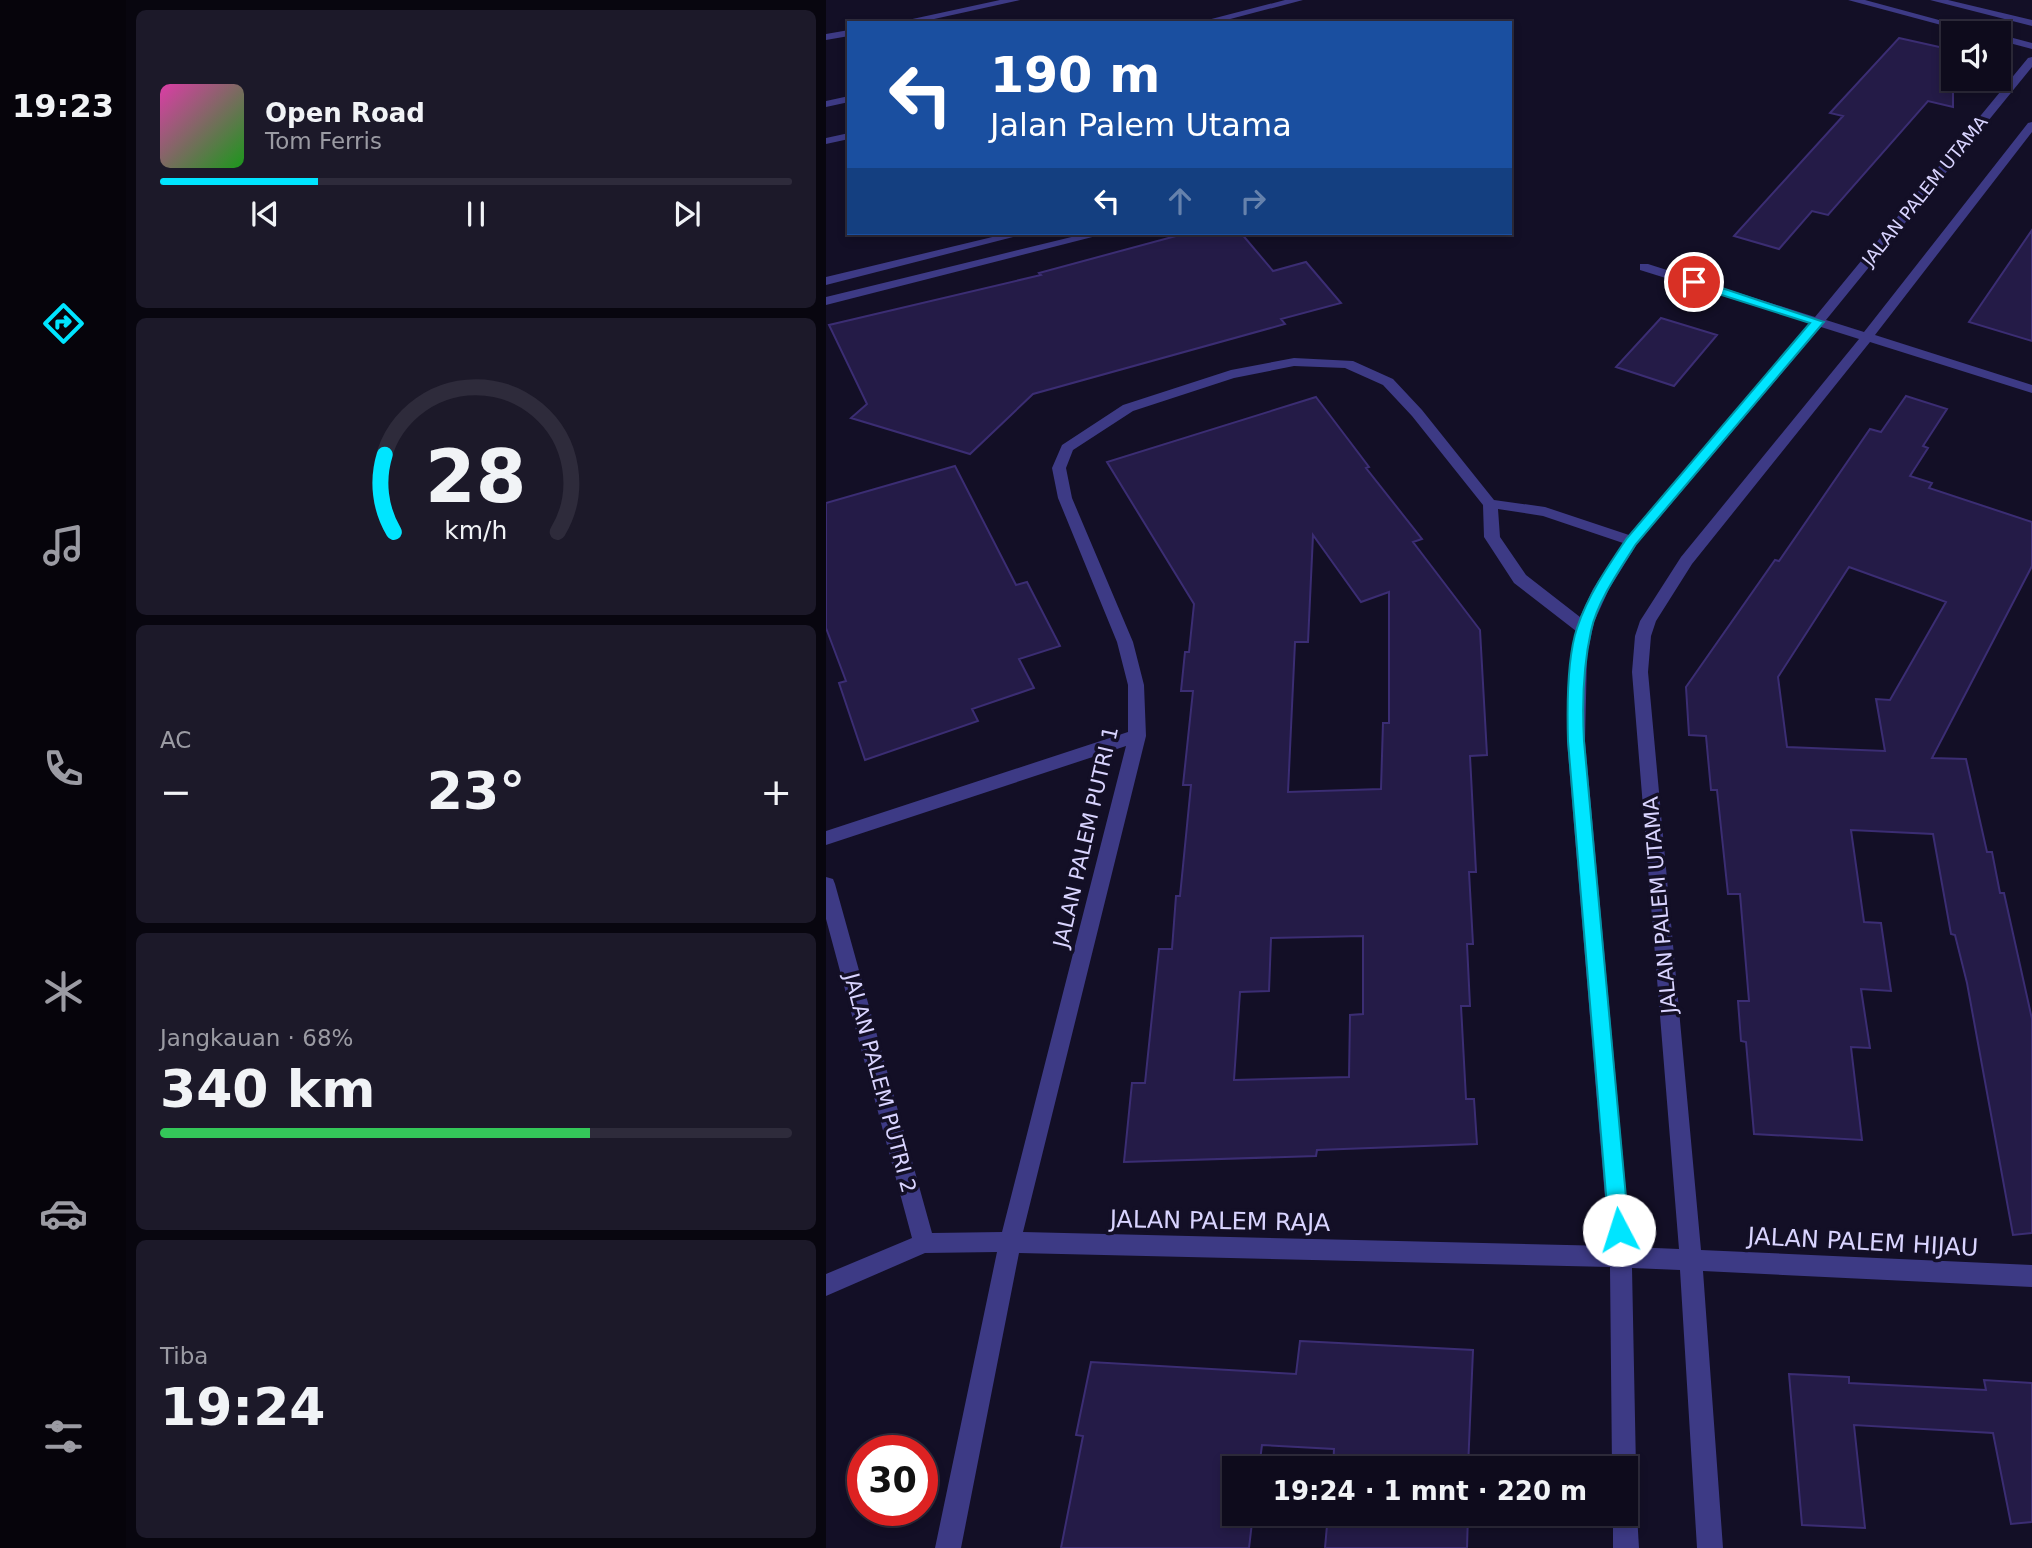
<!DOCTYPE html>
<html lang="id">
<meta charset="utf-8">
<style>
body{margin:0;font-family:"DejaVu Sans",sans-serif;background:#1c1929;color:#f1f3f6;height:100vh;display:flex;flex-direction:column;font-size:26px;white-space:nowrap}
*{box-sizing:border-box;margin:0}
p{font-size:23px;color:#9b9ba3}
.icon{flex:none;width:38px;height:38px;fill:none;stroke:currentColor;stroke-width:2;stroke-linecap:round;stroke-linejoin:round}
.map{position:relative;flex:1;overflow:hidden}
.panel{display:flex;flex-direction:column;gap:10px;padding:10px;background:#08060f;width:700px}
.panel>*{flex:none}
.banner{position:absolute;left:21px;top:21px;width:665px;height:214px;border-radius:0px;box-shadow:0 4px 10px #0003,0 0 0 2px #2e2b3b;background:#1a4fa0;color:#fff;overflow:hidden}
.fabs{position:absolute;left:1115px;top:21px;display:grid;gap:14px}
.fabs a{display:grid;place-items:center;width:70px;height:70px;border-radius:0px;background:#0e0b1c;box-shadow:0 4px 10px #0003,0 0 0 2px #2e2b3b;font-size:35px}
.speed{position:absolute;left:21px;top:1435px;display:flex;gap:14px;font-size:35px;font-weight:700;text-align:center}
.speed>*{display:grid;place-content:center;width:91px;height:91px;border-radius:50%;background:#0e0b1c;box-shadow:0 4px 10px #0003,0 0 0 2px #2e2b3b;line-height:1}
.speed .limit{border:10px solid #d22;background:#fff;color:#111}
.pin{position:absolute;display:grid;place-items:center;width:60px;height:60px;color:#fff;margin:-30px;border:4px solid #fff;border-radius:50%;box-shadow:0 2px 7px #0007}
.me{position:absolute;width:77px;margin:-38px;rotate:355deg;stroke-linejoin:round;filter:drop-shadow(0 0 5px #0008)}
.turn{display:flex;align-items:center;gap:24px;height:147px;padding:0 28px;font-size:32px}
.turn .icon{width:91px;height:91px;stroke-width:2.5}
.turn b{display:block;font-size:49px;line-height:60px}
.lanes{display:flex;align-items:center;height:66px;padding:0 28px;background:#0003;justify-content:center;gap:35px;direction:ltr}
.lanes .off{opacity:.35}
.big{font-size:52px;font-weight:800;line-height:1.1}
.panel .card{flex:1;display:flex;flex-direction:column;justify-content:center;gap:10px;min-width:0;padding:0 24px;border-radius:10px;background:#1c1929}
.panel .dial{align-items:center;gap:0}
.dial svg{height:182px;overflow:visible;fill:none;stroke:#2e2b3b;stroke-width:7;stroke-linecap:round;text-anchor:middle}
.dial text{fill:#f1f3f6;stroke:none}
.song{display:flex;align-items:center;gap:21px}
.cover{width:84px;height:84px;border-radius:10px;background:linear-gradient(135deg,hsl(320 70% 55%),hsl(120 70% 35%))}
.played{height:7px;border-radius:4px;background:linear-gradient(90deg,#00e5ff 25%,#2e2b3b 25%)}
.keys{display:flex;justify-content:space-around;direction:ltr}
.heat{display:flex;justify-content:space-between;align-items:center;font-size:38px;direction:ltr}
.charge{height:10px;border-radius:5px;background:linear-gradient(90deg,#34c759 68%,#2e2b3b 0)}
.trip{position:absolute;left:396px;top:1456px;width:416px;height:70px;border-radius:0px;background:#0e0b1c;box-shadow:0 4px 10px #0003,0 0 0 2px #2e2b3b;font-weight:800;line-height:70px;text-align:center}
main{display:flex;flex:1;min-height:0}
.dock{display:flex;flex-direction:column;width:126px;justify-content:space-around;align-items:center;background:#06040b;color:#9b9ba3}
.dock .icon{width:49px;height:49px}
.dock .current{color:#00e5ff}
.dock b{font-size:32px;color:#f1f3f6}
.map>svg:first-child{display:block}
.building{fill:#241b47;stroke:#3b2d73;stroke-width:2;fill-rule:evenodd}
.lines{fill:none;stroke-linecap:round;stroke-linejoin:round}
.minor{fill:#3d3a85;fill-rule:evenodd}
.route{fill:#00e5ff;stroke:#0095a6;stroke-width:2}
.labels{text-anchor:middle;stroke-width:7;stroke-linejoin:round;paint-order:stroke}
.far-street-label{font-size:18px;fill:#d9d4ff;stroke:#130f26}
.street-label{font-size:21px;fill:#d9d4ff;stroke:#130f26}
.near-street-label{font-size:24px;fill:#d9d4ff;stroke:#130f26}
</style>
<main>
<nav class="dock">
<b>19:23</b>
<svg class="icon current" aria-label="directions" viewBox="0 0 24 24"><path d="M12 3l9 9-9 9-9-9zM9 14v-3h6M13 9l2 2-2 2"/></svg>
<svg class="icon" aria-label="music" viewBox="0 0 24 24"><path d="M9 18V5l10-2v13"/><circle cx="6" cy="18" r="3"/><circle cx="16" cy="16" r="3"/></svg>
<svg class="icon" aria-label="phone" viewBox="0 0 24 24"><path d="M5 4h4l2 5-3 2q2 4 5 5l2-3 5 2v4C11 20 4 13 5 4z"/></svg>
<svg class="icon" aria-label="climate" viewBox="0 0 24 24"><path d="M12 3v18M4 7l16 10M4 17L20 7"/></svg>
<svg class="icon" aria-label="car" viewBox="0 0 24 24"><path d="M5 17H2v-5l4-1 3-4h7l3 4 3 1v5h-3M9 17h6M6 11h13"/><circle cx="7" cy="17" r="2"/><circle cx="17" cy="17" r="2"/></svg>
<svg class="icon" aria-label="filters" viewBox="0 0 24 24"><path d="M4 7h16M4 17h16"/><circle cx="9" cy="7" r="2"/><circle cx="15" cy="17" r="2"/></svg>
</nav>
<section class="panel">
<div class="card">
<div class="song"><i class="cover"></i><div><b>Open Road</b><p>Tom Ferris</p></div></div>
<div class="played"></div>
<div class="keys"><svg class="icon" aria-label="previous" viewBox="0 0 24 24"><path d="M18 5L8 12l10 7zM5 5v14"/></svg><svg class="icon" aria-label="pause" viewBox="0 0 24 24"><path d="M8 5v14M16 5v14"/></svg><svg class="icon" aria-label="next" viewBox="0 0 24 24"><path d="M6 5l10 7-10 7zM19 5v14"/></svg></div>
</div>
<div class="card dial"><svg viewBox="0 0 100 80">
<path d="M14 69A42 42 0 1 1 86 69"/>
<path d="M14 69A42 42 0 0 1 10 35" stroke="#00e5ff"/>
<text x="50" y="56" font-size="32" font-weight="700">28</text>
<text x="50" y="72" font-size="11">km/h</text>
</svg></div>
<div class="card"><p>AC</p>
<div class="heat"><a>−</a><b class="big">23°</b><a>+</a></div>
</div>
<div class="card"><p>Jangkauan · 68%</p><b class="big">340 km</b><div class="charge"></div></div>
<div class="card"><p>Tiba</p><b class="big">19:24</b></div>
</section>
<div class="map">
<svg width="1206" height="1548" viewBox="0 0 1206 1548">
<rect width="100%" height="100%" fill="#130f26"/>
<!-- building -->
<path class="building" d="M1073,38L1127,50V107L1102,101L1002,215L986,211L953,249L908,236L1017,116L1004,113Z
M1206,230V341L1143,322Z
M361,233H415L447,271L480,262L515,303L455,319L459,324L207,394L144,454L25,418L41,404L3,325L215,275L213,273Z
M835,318L891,335L848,386L790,367Z
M1080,396L1121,409L1097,446L1102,448L1084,476L1106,483L1103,488L1206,522V566L1106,758L1140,759L1161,852H1166L1174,893H1178L1206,1019V1233L1187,1235L1141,983L1129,935L1125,934L1107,834L1025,830L1038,922L1055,923L1065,991L1035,989L1044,1048L1025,1047L1036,1140L928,1134L920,1042L915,1041L912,1001H923L914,894H902L891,790H885L880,736L863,735L860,687L949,560L953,561L1044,429L1055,432ZM1023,567L1120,602L1064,700L1050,699L1059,751L961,747L952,677Z
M490,397L543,467L540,468L596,539L587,542L654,630L661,755L644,756L650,872H643L647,944H641L644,1006H635L640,1099H648L651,1144L491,1150L490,1156L298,1162L306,1083H319L333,949H346L350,896H354L365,785H357L367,691H355L359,652H363L368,604L281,462ZM487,535L535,602L563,592V723H557L555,789L462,792L469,642H482ZM537,936V1014L524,1015L523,1077L408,1080L414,992L443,991L445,938Z
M129,466L190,585L201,582L234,646L193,659L208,688L146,709L152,721L39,760L13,683L20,681L0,628V503Z
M474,1341L647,1350L642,1468H507L508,1449L436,1445L433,1468H408V1514H427L423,1548H235L257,1436L250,1435L265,1362L470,1374Z
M963,1374L1023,1377V1383L1160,1390L1158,1380L1206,1383V1522L1185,1524L1167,1433L1028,1425L1039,1528L976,1525Z
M502,1514H642L641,1548H499Z"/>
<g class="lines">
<!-- minor -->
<path class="minor" d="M174,0H194L90,23H68Z
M459,0H477L389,23H370Z
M1022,0H1039L1161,33H1145Z
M1104,0H1122L1206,20V26Z
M23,30V36L0,40V34Z
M1172,34L1206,43V49L1172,40Z
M1206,57V67L1000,320L1038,332L1202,123L1206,122V132L1049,335L1206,385V393L1044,342L866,564L830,621L825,636L822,672L875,1250L1206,1265V1287L877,1271L897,1548H871L854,1270L806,1268L810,1468L807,1477L800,1479V1468H786L784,1267L193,1253L135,1548H109L171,1252L99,1253L0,1296V1274L86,1238L0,919V877L7,879L9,884L106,1233L176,1232L300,746L0,845V831L302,732V685L291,642L232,498L226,468L236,445L297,405L405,370L468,358L527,361L567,379L596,410L668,500L719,507L803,535L984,323L814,270V264H822L989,317L1202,58ZM995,327L1033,339L855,557L814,621L809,636L806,672L853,1249L805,1247L759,741L761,655L768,622L783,589L811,544ZM468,366L519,368L557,385L586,416L657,505L658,537L688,583L750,631L743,672L741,741L783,1246L197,1232L320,736L318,685L307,642L246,498L240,468L247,450L307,411L408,378ZM672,509L717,516L797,543L767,589L754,617L700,575L674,537Z
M23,96V102L0,107V101Z
M23,133V139L0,144V138Z
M183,233H203L0,285V277Z
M262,233H282L0,305V297Z
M800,1502L808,1505L811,1514L813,1548H787V1514H800Z"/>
</g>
<!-- route -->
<path class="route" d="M864,280H872L998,322L810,544C794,569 771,602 765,631C757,667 756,704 758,741L803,1230L800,1237L793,1240L786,1237L783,1230L742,741C741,708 741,658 751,628C762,595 782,566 801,538L984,323L864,285Z"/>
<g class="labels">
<!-- far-street labels -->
<g class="far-street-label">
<text transform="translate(1099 191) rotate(-51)" y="6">JALAN PALEM UTAMA</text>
</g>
<!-- street labels -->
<g class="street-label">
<text transform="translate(260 837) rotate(-77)" y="7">JALAN PALEM PUTRI 1</text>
<text transform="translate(834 905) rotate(-95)" y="7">JALAN PALEM UTAMA</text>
<text transform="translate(54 1083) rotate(75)" y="7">JALAN PALEM PUTRI 2</text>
</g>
<!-- near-street labels -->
<g class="near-street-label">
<text transform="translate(394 1221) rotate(1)" y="8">JALAN PALEM RAJA</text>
<text transform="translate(1037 1242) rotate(3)" y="8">JALAN PALEM HIJAU</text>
</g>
</g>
</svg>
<div class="fabs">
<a><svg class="icon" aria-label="sound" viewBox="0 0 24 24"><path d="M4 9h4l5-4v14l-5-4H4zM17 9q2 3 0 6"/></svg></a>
</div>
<div class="speed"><div class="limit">30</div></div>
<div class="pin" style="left:868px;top:282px;background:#d93025"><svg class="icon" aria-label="arrive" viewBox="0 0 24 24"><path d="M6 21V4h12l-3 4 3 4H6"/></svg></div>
<svg class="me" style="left:793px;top:1230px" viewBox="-20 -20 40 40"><circle r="19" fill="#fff"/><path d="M0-13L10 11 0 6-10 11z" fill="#00e5ff"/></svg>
<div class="trip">19:24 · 1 mnt · 220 m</div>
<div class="banner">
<div class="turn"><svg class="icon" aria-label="left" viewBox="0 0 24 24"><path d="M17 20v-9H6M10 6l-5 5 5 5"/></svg><div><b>190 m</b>Jalan Palem Utama</div></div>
<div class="lanes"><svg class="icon" aria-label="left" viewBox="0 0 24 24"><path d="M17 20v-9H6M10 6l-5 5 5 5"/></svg><svg class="icon off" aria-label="ahead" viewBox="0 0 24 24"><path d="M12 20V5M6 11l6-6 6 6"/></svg><svg class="icon off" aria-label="right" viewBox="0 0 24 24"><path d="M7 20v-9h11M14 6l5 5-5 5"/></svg></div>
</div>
</div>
</main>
